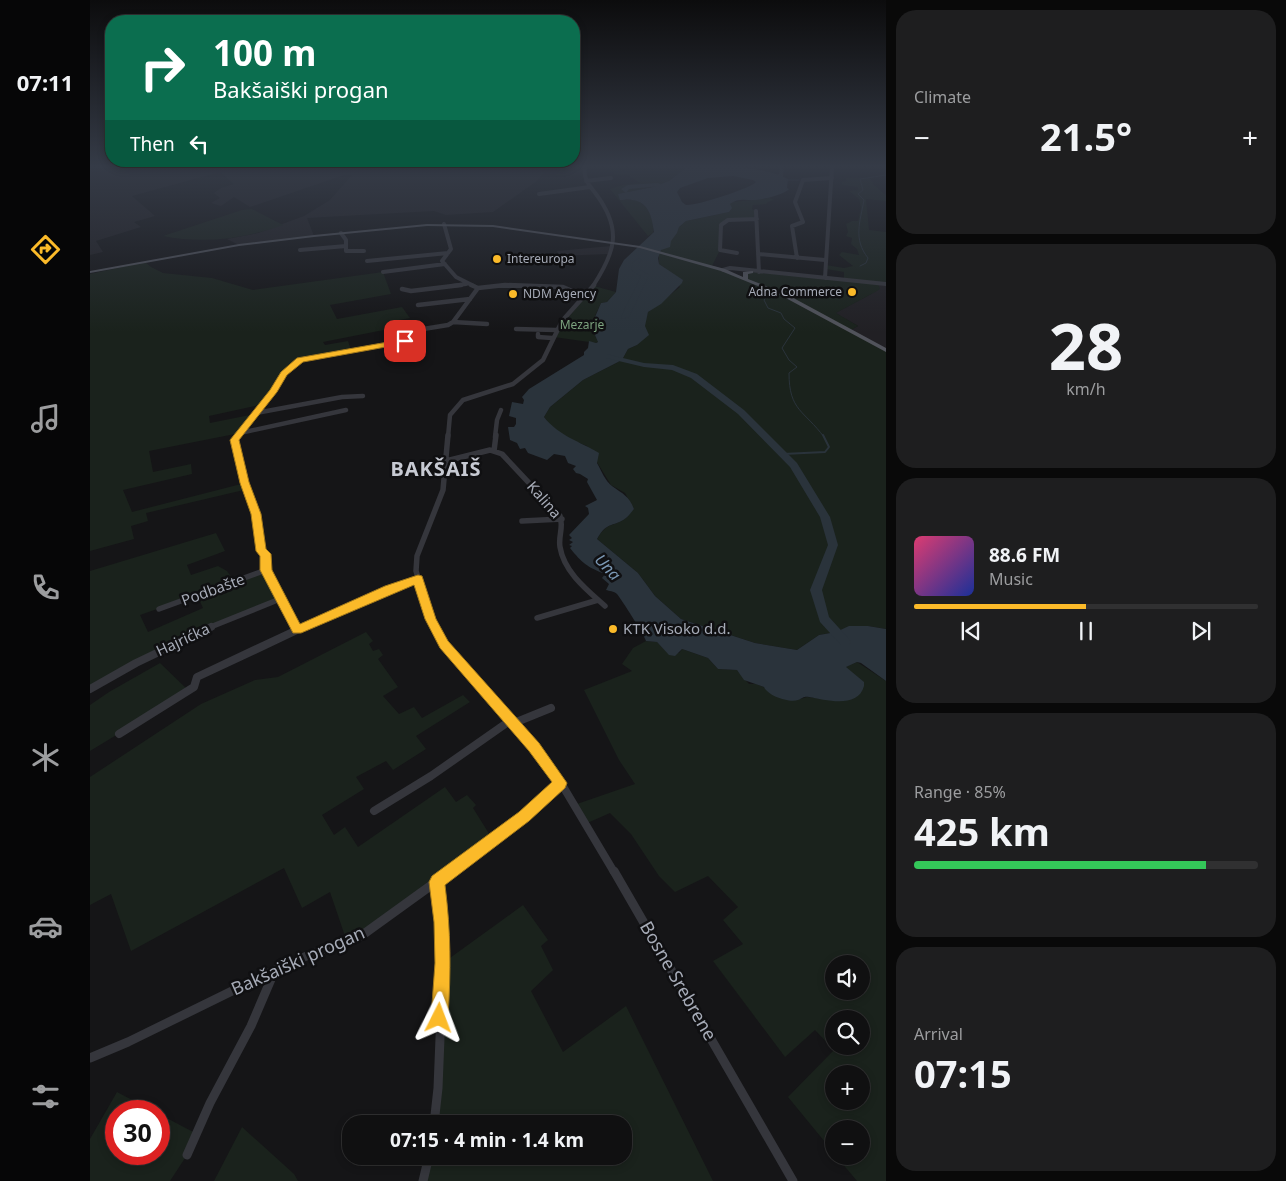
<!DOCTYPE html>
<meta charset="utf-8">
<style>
body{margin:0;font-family:"Noto Sans",sans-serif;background:#1e1e1f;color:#f1f3f6;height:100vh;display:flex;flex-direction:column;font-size:19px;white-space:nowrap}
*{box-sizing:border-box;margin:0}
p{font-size:16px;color:#9c9d9f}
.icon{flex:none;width:28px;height:28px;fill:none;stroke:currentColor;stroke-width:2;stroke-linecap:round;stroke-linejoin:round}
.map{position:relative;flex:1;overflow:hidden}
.panel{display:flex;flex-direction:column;gap:10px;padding:10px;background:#090909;width:400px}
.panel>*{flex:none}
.hud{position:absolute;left:15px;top:15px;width:475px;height:152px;border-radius:20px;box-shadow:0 2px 8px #0003,0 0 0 1px #303031;background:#0b6e4f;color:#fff;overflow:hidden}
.fabs{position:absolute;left:735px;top:955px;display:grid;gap:10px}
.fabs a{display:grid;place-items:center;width:45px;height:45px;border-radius:50%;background:#101011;box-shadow:0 2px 8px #0003,0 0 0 1px #303031;font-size:25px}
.speed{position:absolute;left:15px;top:1100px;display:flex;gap:10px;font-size:25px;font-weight:700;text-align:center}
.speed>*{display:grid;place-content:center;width:65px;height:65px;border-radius:50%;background:#101011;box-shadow:0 2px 8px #0003,0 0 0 1px #303031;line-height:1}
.speed .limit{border:8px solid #d22;background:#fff;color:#111}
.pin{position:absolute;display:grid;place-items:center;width:42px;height:42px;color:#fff;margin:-21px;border-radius:10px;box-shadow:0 2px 8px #0006}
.me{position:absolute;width:55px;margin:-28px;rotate:3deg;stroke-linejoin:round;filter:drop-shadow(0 0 4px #0008)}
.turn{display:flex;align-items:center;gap:18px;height:105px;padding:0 25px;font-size:22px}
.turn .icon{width:65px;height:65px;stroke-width:2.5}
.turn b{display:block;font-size:35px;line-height:42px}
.then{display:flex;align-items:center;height:48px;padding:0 25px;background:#0003;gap:10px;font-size:19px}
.big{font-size:38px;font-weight:700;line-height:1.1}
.panel .card{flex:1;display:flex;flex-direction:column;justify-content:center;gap:8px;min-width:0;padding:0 18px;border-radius:20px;background:#1e1e1f}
.panel .dial{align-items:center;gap:0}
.dial b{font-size:65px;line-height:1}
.song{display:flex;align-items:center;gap:15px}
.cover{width:60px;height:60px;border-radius:8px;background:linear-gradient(135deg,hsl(340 70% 55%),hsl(230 70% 35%))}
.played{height:5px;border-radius:2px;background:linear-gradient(90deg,#fbba29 50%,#303031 50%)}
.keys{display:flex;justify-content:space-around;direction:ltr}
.heat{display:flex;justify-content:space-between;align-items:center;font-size:28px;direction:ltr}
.charge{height:8px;border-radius:4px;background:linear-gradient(90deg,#34c759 85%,#303031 0)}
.trip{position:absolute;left:252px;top:1115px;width:290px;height:50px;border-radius:20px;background:#101011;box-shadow:0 2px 8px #0003,0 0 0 1px #303031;font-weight:700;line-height:50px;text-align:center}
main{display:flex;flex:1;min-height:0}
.tab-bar{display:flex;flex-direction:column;width:90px;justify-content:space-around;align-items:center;background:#060607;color:#9c9d9f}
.tab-bar .icon{width:35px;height:35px}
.tab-bar .on{color:#fbba29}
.tab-bar b{font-size:22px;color:#f1f3f6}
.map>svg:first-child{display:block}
.built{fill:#212024}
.green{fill:#1a221c;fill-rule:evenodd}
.water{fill:#2a333b;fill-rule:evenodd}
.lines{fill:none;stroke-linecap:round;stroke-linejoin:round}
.stream-far1{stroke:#2a333b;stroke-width:1}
.stream{stroke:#2a333b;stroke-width:2}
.canal{stroke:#2a333b;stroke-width:4}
.river{fill:#2a333b;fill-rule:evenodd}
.minor-far4{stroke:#35363c;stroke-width:4}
.minor-far3{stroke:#35363c;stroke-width:4.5}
.minor-far2{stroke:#35363c;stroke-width:5.5}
.minor-far1{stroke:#35363c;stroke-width:8}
.minor{stroke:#35363c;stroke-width:9}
.major{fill:#51535b;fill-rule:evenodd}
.route{fill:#fbba29;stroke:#a3791b}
.poi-dot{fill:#fbba29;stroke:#101012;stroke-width:2}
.labels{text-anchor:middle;stroke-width:5;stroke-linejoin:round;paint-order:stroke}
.far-poi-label{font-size:12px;fill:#a6abb7;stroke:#101012;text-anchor:start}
.far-park-label{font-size:12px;fill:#7ca37f;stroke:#101012}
.street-label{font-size:15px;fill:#a6abb7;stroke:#101012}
.poi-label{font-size:15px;fill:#a6abb7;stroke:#101012;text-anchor:start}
.water-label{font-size:16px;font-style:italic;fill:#7b98b4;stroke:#101012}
.near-street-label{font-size:18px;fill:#a6abb7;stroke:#101012}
.district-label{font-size:20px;font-weight:bold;letter-spacing:1px;fill:#c7cad3;stroke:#101012}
</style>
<main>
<nav class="tab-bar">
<b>07:11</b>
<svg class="icon on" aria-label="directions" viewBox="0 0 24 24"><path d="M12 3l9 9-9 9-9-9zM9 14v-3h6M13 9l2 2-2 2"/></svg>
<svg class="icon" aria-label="music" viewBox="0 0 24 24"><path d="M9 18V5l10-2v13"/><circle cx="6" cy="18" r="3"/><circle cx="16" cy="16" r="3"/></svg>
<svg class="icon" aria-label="phone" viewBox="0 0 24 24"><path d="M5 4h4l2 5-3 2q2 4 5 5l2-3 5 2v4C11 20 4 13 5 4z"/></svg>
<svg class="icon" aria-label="climate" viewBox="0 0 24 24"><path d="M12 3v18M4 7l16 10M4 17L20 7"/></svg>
<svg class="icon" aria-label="car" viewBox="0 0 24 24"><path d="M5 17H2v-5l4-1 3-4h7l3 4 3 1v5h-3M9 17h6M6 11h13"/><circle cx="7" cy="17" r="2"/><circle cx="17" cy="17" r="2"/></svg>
<svg class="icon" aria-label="filters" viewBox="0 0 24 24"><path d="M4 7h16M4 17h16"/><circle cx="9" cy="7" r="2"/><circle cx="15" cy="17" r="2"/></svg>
</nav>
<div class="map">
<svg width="796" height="1181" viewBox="0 0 796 1181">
<rect width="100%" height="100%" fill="#151517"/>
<!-- built -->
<path class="built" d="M0,167H449L453,173L447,181L403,212L356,215L344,211L217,218L224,236L149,245L137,239L168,233L214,216L240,200L262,175H254L160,207L144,197L131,206L121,203L130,198L124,193L131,188L144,184L130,172L42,196L65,216L44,222L51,227L6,241L13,252L0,255Z
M521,246L518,254L469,256L467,251Z
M788,283L796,284V350L760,330L768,326L745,313L781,294Z"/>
<!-- green -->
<path class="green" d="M522,167L534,171L548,167H597L579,181L563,187L528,194L534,200C555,196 565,216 563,233L558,236L520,189L533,185L550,183L536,174L527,175L518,168Z
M756,178H780L784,185L796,195V201L776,199L779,230L796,232V284H788L790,289L787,291L746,313L768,326L761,330L796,350V629L778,626L759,627L746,632L729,635L707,650L665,643L591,619L565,596L548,573L507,539C518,521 522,528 536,518C539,516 541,511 544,509L535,493L521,485L497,446L477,438L461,426L454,417L460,407L493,380L532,360L538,349L547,345L558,312L590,287L575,268L569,264V253L587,233L589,227L596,221L639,212L640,204L643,202L679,198L684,200L678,202L676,204L663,205L662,209L666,211L667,219H650L632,224L630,250L622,266L656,278V274L661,272L754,280V272L736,269V265L754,268L763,266L749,255L752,252L769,255L767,249L761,244L762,238L756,236L758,232L756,224L762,221H768L771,208L769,199L759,191L768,190V187L752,185V182L756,181Z
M162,209L193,225C154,239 113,244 73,236L152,210Z
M55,262L61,267L73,273L122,278L163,290L293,272L301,294L240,305L247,319L312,307L320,318L304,321L309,327L233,342L235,345L258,341L261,350L211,359L202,366L174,404L119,416L120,423L165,414L150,433L59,451L63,472L101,464L102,474L33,490L42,512L155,483L158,489L56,513L58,521L41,526L44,539L0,551V274Z
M504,286L526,292L517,302L511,303L505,316L512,324L505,335L509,341L506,343L464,337L473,324Z
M126,533L135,551L97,565L101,575L128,566L137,571L145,582L176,570L190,599L122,626L0,689V571ZM107,595L113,608L58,632L50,615Z
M276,632L283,641L279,644L283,651L289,649L293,655L288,659L308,687L293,696L309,714L324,707L332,718L373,695L380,702L326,736L336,749L303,770L296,761L266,777L274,789L232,815L244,835L255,827L268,847L355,787L366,802L377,795L386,805L383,808L403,840L257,942L240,892L212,908L194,868L41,951L21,894L0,905V777L111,704L165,680L188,677Z
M556,641L567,642L576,651L589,653L592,649L618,658L628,669L647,670L659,684H666L706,700L717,697L754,701L773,682L755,667L767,662L796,681V1181H767L746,1156H771V1129H744V1153L698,1097L744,1050L725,1030L695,1057L623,961L653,944L633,920L648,907L618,876L585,892L569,876L541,834L520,813L495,824L484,805L545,784L529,760L494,690L542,671L532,664L543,648ZM744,964H771V991H744ZM744,1019H771V1046H744ZM744,1074H771V1101H744Z
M70,663L99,691L0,751V705L19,692Z
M433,905L458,940L451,946L463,970L441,991L473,1052L536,1006L623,1181H333L339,1156H534V1124H344L353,963Z
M27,1092L63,1111H26V1154H69V1114L107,1134L97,1155L80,1181H0V1139Z
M152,1127L204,1174L208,1181H124Z"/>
<!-- water -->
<path class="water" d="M597,167C630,167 667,164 698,179L697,188L699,189C693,195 672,200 663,200C655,200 647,198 640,204L642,208L639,212L596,221L589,227L587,233L581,241L580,247L571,250L568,258L569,264L593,280L592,283L571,304L558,312L555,326L559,335L547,345L538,349L532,360L493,380L460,407L454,417C469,436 489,441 509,453L507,463C511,470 515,481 522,486C533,494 539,496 544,509C542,511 539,516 536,518C523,528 518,520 507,539L548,573L565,596L591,619L665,643L707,650L729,635L746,632L759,626H778L796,629V681L771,663L767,662L756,667L774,682V686C768,709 736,700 719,697C714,696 713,698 708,700C699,703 678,696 674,687L654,680L647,670L628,669L618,658L595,650L592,649L585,656L579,655L567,642L556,641C555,636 531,599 527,594C524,591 519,591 516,590L519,584L512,578L515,574C497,567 492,563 480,548L482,546L479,545L483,542L479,540L482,538L479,535L499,514L498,508L495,506L507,500L497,482L498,479L490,474L486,473L483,469L486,466L478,463L475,456L464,454L457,460L438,453L435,448L430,449L427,443L420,440L418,427H424L426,424V418L419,416L422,402L433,404L434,400L432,397L439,389L494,355V352L498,348L499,341L506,343L508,342L505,335L512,324L505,317L511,303L517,302L526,292L529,269L534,260L564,232C562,219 560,202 542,200C538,199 535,200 530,200L528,194L563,187L579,181ZM643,176L663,180L666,182C659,189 606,206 596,205L592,202L587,192L590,188L618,178Z"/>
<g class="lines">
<!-- stream-far1 -->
<path class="stream-far1" d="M697,180H709
M770,266L776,263L778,258C763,239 770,222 774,200L768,194L773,190L770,179L796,175
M678,295L674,300L678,308L691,313L694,319L705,328L692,348L699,360L707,367L699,373C699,411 714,410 734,437"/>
<!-- stream -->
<path class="stream" d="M693,454L735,452L739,447L733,435"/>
<!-- canal -->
<path class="canal" d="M683,177L691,176L692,167"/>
<!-- river -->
<path class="river" d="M568,183L570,184V186L539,189L536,193L531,189L538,185Z
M549,258L552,260L549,263V269L559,275L539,317L532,319L531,317L551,276L541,270L543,262Z
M516,354L554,363L583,365L607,374L654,410L707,463L740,517L748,545L732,590L739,617L759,639L761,642L759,645H751L730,622L720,590L738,545L730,517L700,467L648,414L601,378L582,370L554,367L516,358Z"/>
<!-- minor-far4 -->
<path class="minor-far4" d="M495,167C493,179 499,185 506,194C532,229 526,251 503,286
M496,181L521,178
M449,194L500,187
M666,211L669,272
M354,224L361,249L352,261L366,277L384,286
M251,233L256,240V251H274
M210,250L256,246
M647,253L630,250L631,225L638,220L667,219
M668,254L735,260
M707,258L702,226L713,222L705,202L713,180L742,178
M277,261L358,253
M633,270L640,268L796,284
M293,272L355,264
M735,278L742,167
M362,286L376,284
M407,286H439"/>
<!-- minor-far3 -->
<path class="minor-far3" d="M381,285L388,288
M312,289L321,291L371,285
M328,305L380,299
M363,322L397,324
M426,329L466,330
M448,334V337L462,338
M166,413L252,397L273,396
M150,433L256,410
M146,437L184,391L194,374L210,360L315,341L318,340V333L321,331L358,325L363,322L388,288L415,285L473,287L494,296
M358,437L360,415L373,400L423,384L453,360L472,321L504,285
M405,437L407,420L411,410"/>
<!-- minor-far2 -->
<path class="minor-far2" d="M147,435C140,451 163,497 166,515C168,527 169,539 171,551L175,554L176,570L206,628
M404,451L406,435
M356,461L400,450L412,454L470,516C474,527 468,536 470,547C474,572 497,590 515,606
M432,521L472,519
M69,609L176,570
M447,618L508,600
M118,628L190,599
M211,628L328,579
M346,628L341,619L326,571L327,556L353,490L358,435"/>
<!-- minor-far1 -->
<path class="minor-far1" d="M206,627L207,630L214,627
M345,627L354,644L444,747L471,783L524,872
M0,689L46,663L121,627
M424,723L461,708
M29,734L104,687L107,677L207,630
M284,811L341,776L421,720
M359,872L434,816L471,783"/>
<!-- minor -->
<path class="minor" d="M524,871L703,1181
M0,1058L38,1042L185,970L221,954L271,936L361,871
M344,1124L348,1088L353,963L352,922L347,882
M97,1155L120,1103L161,1026L185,970
M333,1181L339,1156"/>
<!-- major -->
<path class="major" d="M337,224L403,225L550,246L635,269L653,277V272L663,271V273L658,274V279L696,294L796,348V352L692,296L631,271L550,248L403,227L337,226L224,237L149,246L0,273V271L149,244L224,235Z"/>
</g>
<!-- sky -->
<linearGradient id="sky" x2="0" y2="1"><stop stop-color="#0c0c0d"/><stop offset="0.5" stop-color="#353b47"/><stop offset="1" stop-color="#353b47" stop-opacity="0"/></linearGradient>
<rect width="796" height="332" fill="url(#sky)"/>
<!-- route -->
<path class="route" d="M315,339L318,340V343L213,362L197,375L187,392L149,440L159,482L171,514L176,549L181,554L182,570L210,624L295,586L328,575L332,576L346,619L358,641L449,743L477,783L475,788L439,821L355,885C361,933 361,970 358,1018L355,1024L349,1026L343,1024L341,1018L345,963L344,922L339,882L342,876L429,812L462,782L439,751L350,648L335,619L324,585L211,633H203L170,570V556L166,551L161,514L150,483L140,440L180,390L191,372L207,358Z"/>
<!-- markers -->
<g class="poi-dot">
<circle cx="407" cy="259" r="5"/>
<circle cx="762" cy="292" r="5"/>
<circle cx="423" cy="294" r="5"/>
<circle cx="523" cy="629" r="5"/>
</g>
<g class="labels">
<!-- far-poi labels -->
<g class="far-poi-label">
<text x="417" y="263">Intereuropa</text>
<text x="752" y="296" text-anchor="end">Adna Commerce</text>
<text x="433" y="298">NDM Agency</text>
</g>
<!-- far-park labels -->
<g class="far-park-label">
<text x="492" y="329">Mezarje</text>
</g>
<!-- street labels -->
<g class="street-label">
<text transform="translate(454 500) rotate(49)" y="5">Kalina</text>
<text transform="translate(123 590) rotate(-20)" y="5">Podbašte</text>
<text transform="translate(93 640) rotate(-25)" y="5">Hajrićka</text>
</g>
<!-- poi labels -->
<g class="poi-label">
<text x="533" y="634">KTK Visoko d.d.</text>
</g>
<!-- water labels -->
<g class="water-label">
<text transform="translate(518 567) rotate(47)" y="6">Una</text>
</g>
<!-- near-street labels -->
<g class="near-street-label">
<text transform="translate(208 961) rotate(-24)" y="6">Bakšaiški progan</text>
<text transform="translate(588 981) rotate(60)" y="6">Bosne Srebrene</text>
</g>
<!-- district labels -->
<g class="district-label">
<text x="346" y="476">BAKŠAIŠ</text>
</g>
</g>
</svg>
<div class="fabs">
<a><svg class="icon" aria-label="sound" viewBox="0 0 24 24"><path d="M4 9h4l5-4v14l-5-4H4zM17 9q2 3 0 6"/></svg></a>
<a><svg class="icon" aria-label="search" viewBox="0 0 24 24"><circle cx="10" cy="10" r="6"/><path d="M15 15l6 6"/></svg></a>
<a>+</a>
<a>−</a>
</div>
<div class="speed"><div class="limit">30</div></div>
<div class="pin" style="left:315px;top:341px;background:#d93025"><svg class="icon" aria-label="arrive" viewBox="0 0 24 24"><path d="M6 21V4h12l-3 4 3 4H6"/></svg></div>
<svg class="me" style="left:349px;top:1018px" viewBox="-20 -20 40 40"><path d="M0-17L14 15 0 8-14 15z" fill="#fbba29" stroke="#fff" stroke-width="4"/></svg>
<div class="trip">07:15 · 4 min · 1.4 km</div>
<div class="hud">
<div class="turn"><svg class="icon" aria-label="right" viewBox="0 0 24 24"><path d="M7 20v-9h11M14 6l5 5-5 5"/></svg><div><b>100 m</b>Bakšaiški progan</div></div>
<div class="then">Then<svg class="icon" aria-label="left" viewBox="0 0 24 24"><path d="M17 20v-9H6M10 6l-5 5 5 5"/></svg></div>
</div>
</div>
<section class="panel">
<div class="card"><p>Climate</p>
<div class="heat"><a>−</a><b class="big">21.5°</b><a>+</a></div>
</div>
<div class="card dial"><b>28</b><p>km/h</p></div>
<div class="card">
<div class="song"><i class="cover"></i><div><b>88.6 FM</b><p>Music</p></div></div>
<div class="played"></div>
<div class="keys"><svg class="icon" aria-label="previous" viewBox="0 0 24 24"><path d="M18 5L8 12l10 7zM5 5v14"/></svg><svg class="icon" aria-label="pause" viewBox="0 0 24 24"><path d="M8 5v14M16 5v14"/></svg><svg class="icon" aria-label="next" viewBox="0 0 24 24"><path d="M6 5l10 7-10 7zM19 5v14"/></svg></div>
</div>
<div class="card"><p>Range · 85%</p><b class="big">425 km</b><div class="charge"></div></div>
<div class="card"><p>Arrival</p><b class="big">07:15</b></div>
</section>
</main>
